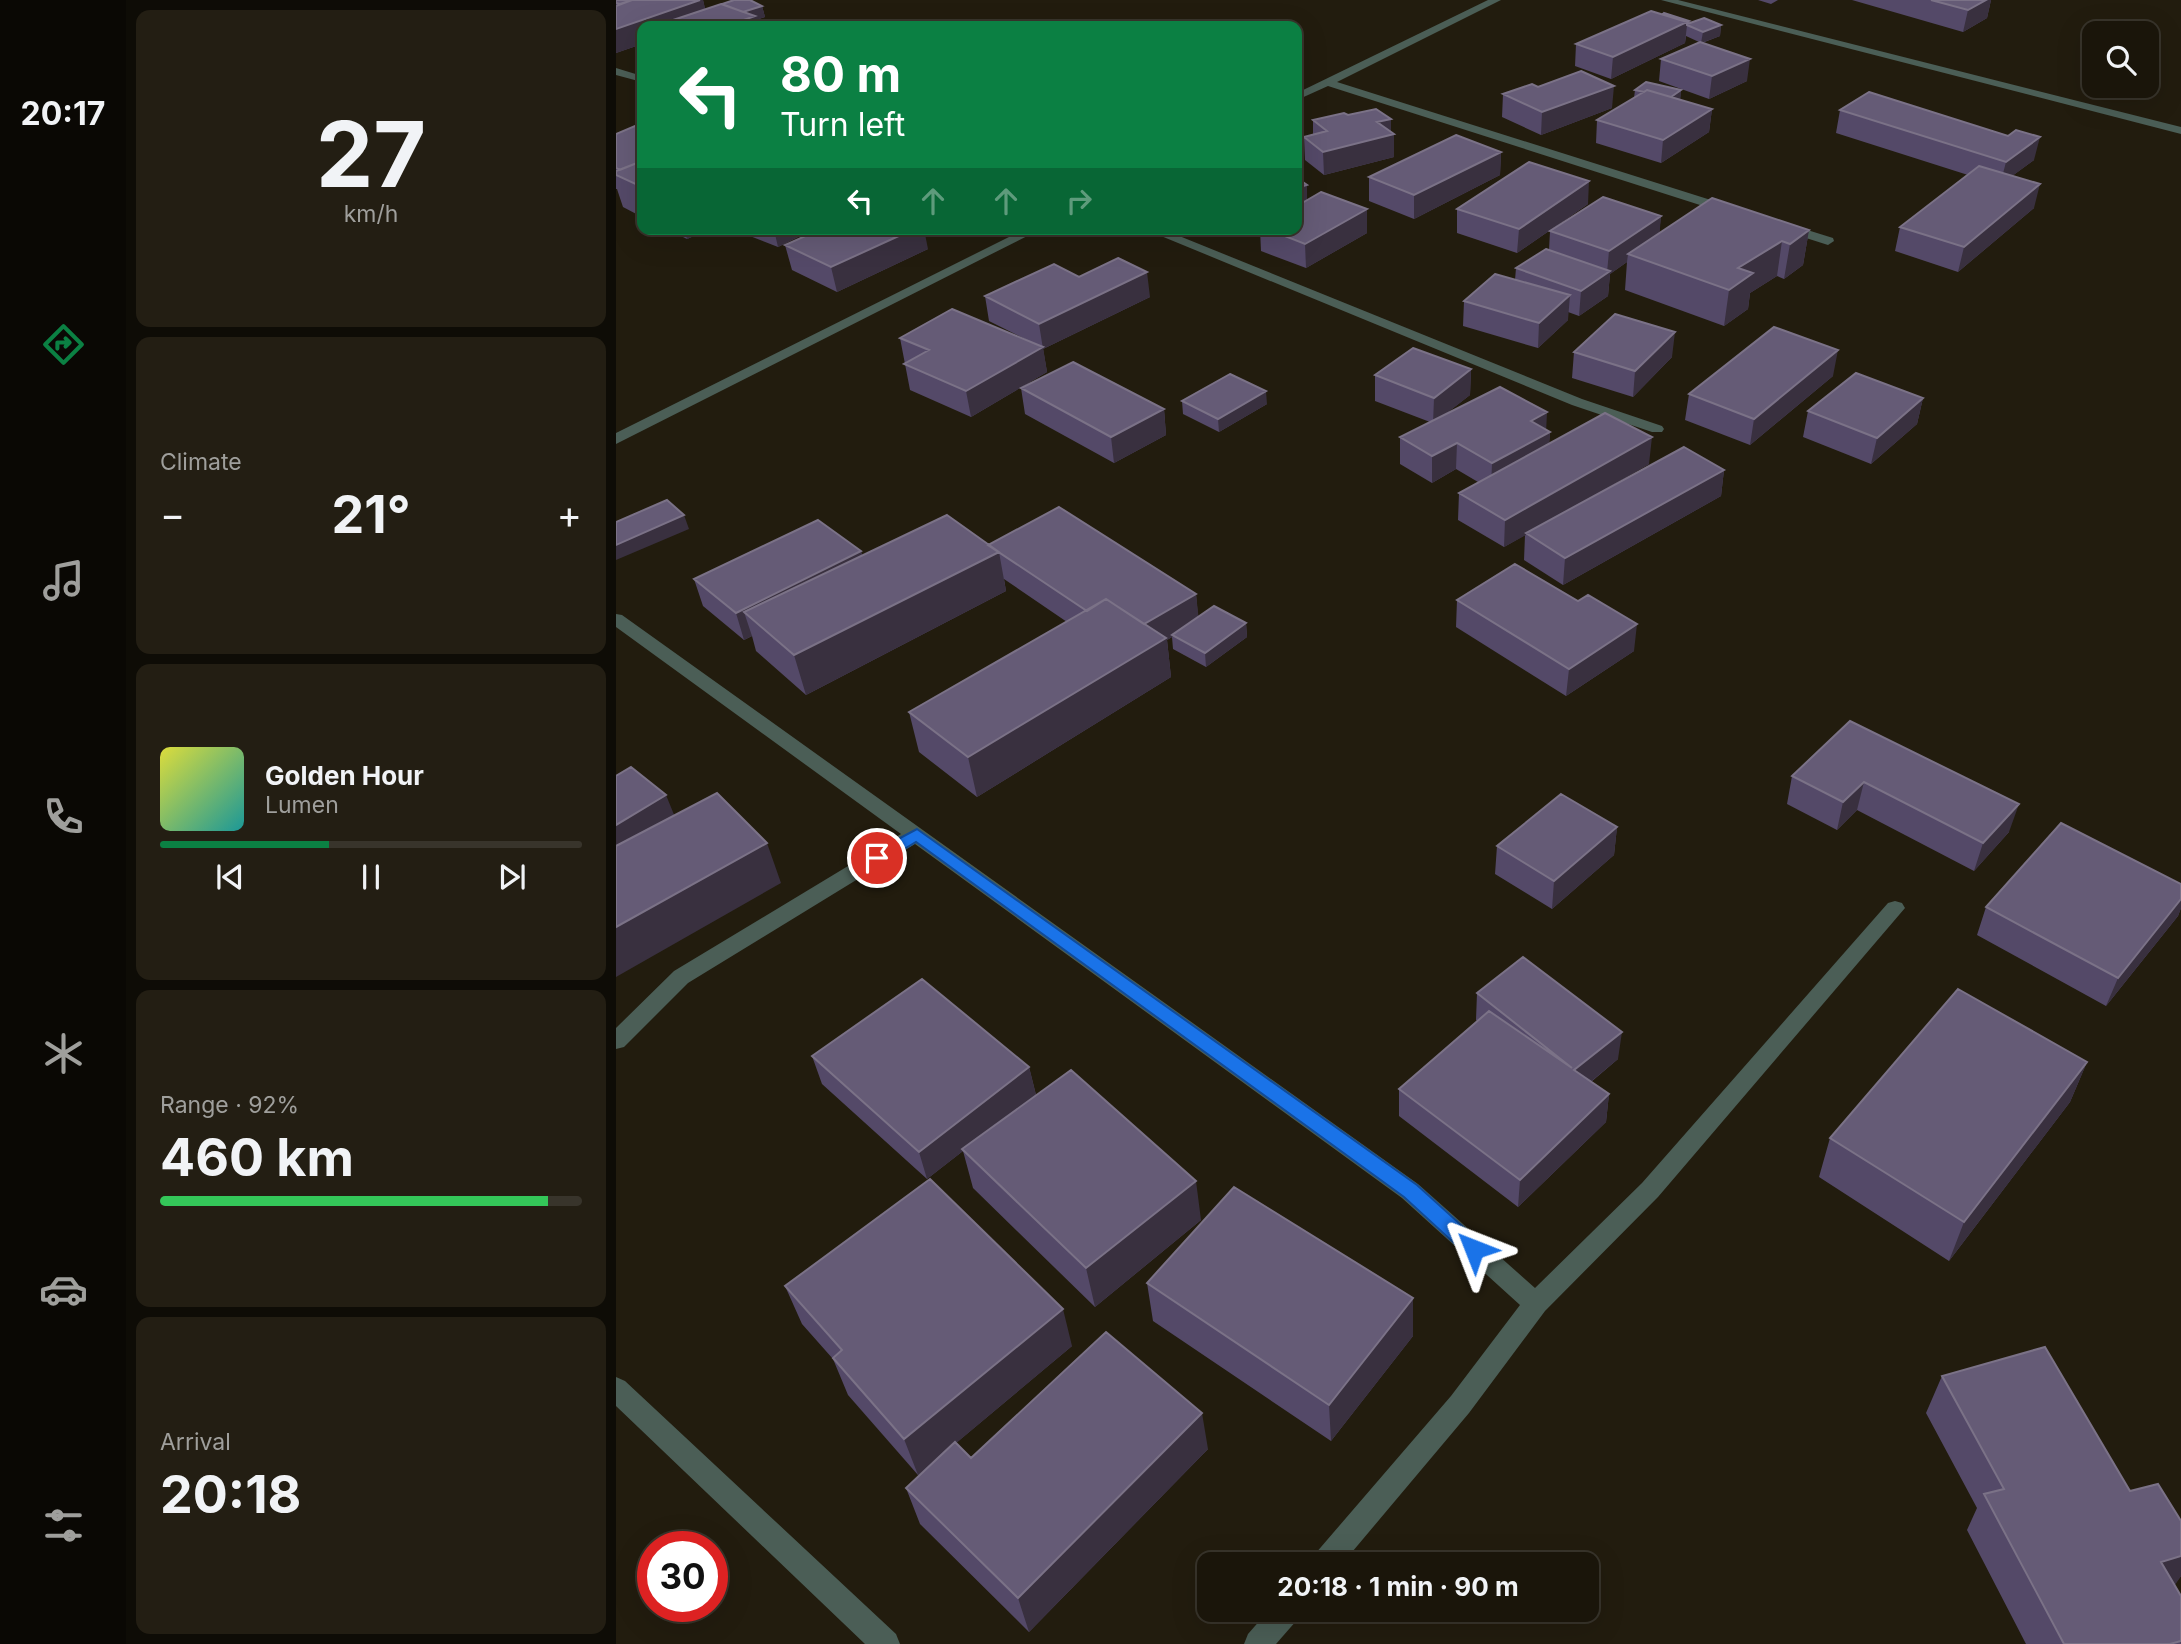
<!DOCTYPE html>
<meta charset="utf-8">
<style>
body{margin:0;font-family:Inter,sans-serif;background:#231e13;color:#f1f3f6;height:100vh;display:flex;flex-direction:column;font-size:26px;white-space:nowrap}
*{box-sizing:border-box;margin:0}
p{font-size:23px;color:#9f9f9c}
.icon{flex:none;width:38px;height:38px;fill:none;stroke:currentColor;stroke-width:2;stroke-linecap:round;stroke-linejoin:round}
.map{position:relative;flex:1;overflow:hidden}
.side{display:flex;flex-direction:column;gap:10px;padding:10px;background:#0e0c06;width:490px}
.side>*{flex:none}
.top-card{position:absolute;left:21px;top:21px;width:665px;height:214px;border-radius:14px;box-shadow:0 7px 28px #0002,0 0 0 2px #38342b;background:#0b8043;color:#fff;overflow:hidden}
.tools{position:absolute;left:1466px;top:21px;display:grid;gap:14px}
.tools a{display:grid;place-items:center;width:77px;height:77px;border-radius:14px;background:#1a150a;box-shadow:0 7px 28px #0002,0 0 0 2px #38342b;font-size:35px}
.speed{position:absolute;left:21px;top:1531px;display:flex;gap:14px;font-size:35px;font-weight:700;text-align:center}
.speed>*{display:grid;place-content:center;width:91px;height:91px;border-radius:50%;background:#1a150a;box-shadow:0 7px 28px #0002,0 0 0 2px #38342b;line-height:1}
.speed .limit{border:10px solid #d22;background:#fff;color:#111}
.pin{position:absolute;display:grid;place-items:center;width:60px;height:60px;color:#fff;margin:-30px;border:4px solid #fff;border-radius:50%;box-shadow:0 2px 7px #0007}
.me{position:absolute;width:77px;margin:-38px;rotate:315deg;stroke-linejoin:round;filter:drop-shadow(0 0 5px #0008)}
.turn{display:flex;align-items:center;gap:24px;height:147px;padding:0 28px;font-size:32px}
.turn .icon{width:91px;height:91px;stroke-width:2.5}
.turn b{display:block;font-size:49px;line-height:60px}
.lanes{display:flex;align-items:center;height:66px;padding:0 28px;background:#0003;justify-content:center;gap:35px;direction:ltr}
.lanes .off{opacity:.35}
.big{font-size:52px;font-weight:700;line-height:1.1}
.side .tile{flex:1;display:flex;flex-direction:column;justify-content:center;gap:10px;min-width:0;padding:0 24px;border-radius:14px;background:#231e13}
.side .dial{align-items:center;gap:0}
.dial b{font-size:91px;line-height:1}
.song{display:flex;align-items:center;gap:21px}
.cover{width:84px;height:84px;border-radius:10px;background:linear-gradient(135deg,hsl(60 70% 55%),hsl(180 70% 35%))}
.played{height:7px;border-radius:4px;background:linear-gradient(90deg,#0b8043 40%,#38342b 40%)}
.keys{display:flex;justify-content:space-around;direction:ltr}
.heat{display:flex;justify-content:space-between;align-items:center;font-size:38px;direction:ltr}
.charge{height:10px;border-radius:5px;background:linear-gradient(90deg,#34c759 92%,#38342b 0)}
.trip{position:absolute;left:581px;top:1552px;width:402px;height:70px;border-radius:14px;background:#1a150a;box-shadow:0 7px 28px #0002,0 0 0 2px #38342b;font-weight:700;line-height:70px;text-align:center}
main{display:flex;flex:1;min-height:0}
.menu{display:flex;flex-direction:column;width:126px;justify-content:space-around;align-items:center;background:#0a0804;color:#9f9f9c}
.menu .icon{width:49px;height:49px}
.menu .on{color:#0b8043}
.menu b{font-size:32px;color:#f1f3f6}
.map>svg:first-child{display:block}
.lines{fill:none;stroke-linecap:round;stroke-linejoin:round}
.minor{fill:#4b5e56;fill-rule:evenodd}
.wall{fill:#544968}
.shaded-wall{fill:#39303f}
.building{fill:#655b76;stroke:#7b7287;stroke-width:2}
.route{fill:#1a73e8;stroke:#114b97;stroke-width:2}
</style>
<main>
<nav class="menu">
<b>20:17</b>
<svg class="icon on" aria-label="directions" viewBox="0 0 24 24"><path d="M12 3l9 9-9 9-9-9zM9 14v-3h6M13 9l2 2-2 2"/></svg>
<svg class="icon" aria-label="music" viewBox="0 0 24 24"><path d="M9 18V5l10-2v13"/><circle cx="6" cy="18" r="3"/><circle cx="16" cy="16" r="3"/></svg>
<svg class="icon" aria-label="phone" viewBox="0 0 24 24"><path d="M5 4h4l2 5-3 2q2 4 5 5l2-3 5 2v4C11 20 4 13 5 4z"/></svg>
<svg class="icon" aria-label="climate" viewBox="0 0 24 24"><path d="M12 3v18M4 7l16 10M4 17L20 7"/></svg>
<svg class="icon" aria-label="car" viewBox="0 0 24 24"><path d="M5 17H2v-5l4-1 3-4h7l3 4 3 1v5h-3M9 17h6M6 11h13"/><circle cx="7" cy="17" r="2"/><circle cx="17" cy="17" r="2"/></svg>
<svg class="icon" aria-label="filters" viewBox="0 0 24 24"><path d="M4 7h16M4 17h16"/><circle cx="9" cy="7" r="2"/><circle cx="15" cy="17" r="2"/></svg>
</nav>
<section class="side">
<div class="tile dial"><b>27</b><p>km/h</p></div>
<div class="tile"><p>Climate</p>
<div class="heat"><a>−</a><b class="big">21°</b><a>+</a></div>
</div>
<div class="tile">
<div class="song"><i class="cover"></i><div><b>Golden Hour</b><p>Lumen</p></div></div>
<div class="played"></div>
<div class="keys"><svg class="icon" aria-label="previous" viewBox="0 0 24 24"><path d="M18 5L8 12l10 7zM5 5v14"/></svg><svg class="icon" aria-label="pause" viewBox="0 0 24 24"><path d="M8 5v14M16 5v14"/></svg><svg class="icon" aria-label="next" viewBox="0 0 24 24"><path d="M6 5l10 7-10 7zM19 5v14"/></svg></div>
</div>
<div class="tile"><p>Range · 92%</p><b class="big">460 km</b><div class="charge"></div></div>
<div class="tile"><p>Arrival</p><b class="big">20:18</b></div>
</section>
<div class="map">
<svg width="1565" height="1644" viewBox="0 0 1565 1644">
<rect width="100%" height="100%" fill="#221c0e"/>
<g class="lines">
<!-- minor -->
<path class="minor" d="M872,0H885L721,82L1117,207V213H1109L712,86L681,100V93Z
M1045,0H1062L1565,127V134Z
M0,68L26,76V82L0,75Z
M1169,223L1217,238L1218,241L1212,245L1165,230L1163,227Z
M409,229H425L0,444V433Z
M528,229H546L966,399L1046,426L1048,429L1046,432H1036L956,405Z
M0,614L6,615L802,1184L919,1288L1026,1183L1272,903L1279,901L1286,903L1289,908L1042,1197L929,1311L853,1413L726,1564H695L699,1554L835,1396L904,1305L786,1198L299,844L72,983L8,1047L0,1049V1028L58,971L285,834L0,627Z
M0,1377L9,1381L280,1634L284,1644H249L0,1406Z
M653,1610H685L681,1620L660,1644H628L632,1634Z"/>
</g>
<!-- wall -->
<path class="wall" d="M0,0H87L89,9L146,6L149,17L140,20L141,26H26V44L0,53Z
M1142,0H1162L1155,4Z
M1236,0H1375L1371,18L1347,32Z
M1073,21V23L1105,25L1104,36L1086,43L1131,81L1093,99L1043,81L1045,59L1083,42L1070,36L1069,43L995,79L959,66L960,44Z
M922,87L996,108L925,135L886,117L887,94Z
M1019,90H1065L1064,100L1096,109L1093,132L1045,163L980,143L981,120L1018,98Z
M1224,110L1418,160L1396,176L1418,208L1342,272L1279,251L1284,227L1352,175L1220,133Z
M732,115L775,132L778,157L708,175L689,160L688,137L697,135V120Z
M26,123V217L7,207L1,189H0V134Z
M885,152L884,175L798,219L753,201V177Z
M691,200L751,209V233L690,268L645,251L644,229H681Z
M972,204L901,253L841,233V209Z
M1045,216L1043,233L1193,230L1187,265L1168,279L1161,276L1134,293L1132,309L1108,326L1009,290L1011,262L994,274L992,296L963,316L952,312V320L922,348L847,326L848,301L899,280L900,268L933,250L934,231Z
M51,229H94L71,239Z
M116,229H194V231L162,247Z
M583,229H622L594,237Z
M169,245L312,249L221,292L176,270Z
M463,277L534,297L427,349L431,372L355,417L294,390L284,338L411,340L373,321L369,296Z
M958,352L1056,357L1017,397L956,378Z
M855,369L854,395L828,415L930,429L934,432L933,444L1033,464L961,505L1108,470L1105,496L947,585L908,560L909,535L888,547L842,520L843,493L862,482L840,469L816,483L784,464V437L814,422L759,401V375Z
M1217,376L1134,445L1069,420L1073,394Z
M405,388L548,409L550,435L498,463L409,414Z
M1307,398L1301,424L1255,464L1187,437L1192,411Z
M566,401L651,404L603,432L567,414Z
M372,545L580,594L582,617L630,623L631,637L590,667L557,649L556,637L551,640L555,677L361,797L303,752L293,712L451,622L388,579L390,591L190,695L140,651L136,636L128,640L87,606L78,579L245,551L246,556Z
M841,600L1018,651L950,696L840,627Z
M1234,721L1393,832L1358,871L1241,810L1221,830L1171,804L1176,776Z
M1001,827L998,855L936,909L879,874L881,846Z
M1565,884V908L1562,916L1490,1006L1361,935L1370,907Z
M861,993L1002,1059L975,1082L993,1094L990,1122L902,1207L783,1116V1089L861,1021L860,1020Z
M196,1056L413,1067L420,1095L400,1109L585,1220L479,1307L357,1188L347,1151L311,1179L206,1084Z
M1471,1062L1454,1102L1333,1261L1203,1177L1214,1138Z
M531,1283L797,1336L715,1441L537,1321Z
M169,1286L456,1346L340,1443L355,1458L592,1449L413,1632L304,1524L290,1488L324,1457L302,1475L232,1395L217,1359L186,1324Z
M1326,1376L1514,1491L1565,1521V1576L1558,1585L1565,1644H1410L1351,1530L1361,1508L1310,1413Z"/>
<!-- shaded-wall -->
<path class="shaded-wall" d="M84,0H87L92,20L76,26H26V33L23,32L26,44L0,53V29Z
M1370,0H1375L1371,18L1347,32L1352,10Z
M146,6L149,17L140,20L141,26H111L118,14Z
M1073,21V26L1071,25L1069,43L995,79L997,57Z
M1105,25L1104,36L1085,43L1087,32Z
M1134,59L1131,81L1093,99L1096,76Z
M998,86L996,108L925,135L926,112Z
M1065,90L1064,102L1054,99Z
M1096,109L1093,132L1045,163L1047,140Z
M775,119V135L778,134V157L708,175L707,152L761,122Z
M1424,137L1418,160L1384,185L1390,162Z
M885,152L884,175L798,219V195Z
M973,181L972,204L901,253L903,229Z
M1424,184L1418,208L1342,272L1348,247Z
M691,185V209L681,212V188Z
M751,209V233L690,268L689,244Z
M1045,216L1043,241L1012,254L1011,262L994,274L992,296L963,316L965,291L991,273L993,251Z
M68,229H94L71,239Z
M169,229H194V231L162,247L159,234Z
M298,229H308L312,249L221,292L215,267Z
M593,229H622L594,237Z
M1193,230L1187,265L1168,279L1174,244Z
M1166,241L1161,276L1134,293L1132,309L1108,326L1113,290L1122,268Z
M531,272L534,297L427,349L423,324Z
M954,295L952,320L922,348L923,323Z
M1059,332L1056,357L1017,397L1019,371Z
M427,347L431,372L355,417L350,391Z
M1222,350L1217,376L1134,445L1138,419Z
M855,369L854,395L817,424L818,398Z
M650,391L651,404L603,432L602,419Z
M1307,398L1301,424L1255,464L1261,438Z
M548,409L550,435L498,463L495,437Z
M931,412L930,434L934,432L932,458L875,489L876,463L915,421Z
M1036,437L1033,464L911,534L910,533V535L888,547L889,520Z
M841,443L840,469L816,483V456Z
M1108,470L1105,496L947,585L949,558Z
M68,515L73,529L0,560V545Z
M245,551L252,578L128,612L136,636L128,640L120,613Z
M383,552L390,591L190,695L178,655Z
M580,594L583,621L551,640L555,677L361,797L352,757L525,626Z
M630,623L631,637L590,667L589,653Z
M1021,624L1018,651L950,696L953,669Z
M1248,782L1241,810L1221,830L1227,802Z
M50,795L61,822L0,860V825Z
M1403,804L1393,832L1358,871L1367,843Z
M1001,827L998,855L936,909L938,881Z
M151,843L165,883L0,977V927Z
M1565,899V908L1562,916L1490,1006L1502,978Z
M1006,1032L1002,1059L955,1098L958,1070Z
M1471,1062L1454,1102L1333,1261L1348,1222Z
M413,1067L420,1095L348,1150L346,1149L347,1151L311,1179L303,1152Z
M993,1094L990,1122L902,1207L904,1180Z
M580,1181L585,1220L479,1307L470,1268Z
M797,1298V1336L715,1441L713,1405Z
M447,1309L456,1346L302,1475L288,1439Z
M586,1413L592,1449L413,1632L402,1598Z
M1565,1556V1576L1559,1585L1545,1562Z"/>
<!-- building -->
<path class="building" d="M0,0H16L4,4L0,3Z
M16,0H84L0,29V6Z
M118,0H134L146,6L127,12L106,4Z
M1315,0H1370L1352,10Z
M105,4L139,16L111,26H39Z
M1035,11L1071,22L997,57L960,44Z
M1048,13L1073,21L1071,22L1047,14Z
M1088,18L1105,25L1087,32L1071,25V24Z
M1084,42L1134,59L1096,76L1045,59Z
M965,71L998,86L926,112L887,94L916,84L922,87Z
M1030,82L1065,90L1055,97L1031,90L1028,92L1019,90Z
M1031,90L1096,109L1047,140L981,120Z
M1253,92L1392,136L1400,130L1424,137L1390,162L1224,110Z
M760,109L775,119L761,122L778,134L707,152L688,137L711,131L697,120L728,113L732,115Z
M26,123V161L4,170L0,168V134Z
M840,135L885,152L798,195L753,177Z
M26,161V187L0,175V171Z
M913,162L973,181L903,229L841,209Z
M1363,166L1424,184L1348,247L1284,227Z
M681,178L691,185L681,188Z
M705,192L751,209L689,244L651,229H681V206Z
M987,197L1045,216L993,251L934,231Z
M1096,198L1193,230L1174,244L1166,241L1122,268L1137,273L1113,290L1012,254Z
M145,229H169L159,234Z
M205,229H298L215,267L169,245Z
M930,249L994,271L965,291L900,268Z
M502,258L531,272L423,324L369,296L438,264L463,277Z
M879,274L954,295L923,323L848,301Z
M336,309L427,347L350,391L288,364L313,350L284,338Z
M999,314L1059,332L1019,371L958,352Z
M1158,327L1222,350L1138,419L1073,394Z
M797,348L855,369L818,398L759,375Z
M457,362L548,409L495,437L405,388Z
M1240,373L1307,398L1261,438L1192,411Z
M614,374L650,391L602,419L566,401Z
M884,387L931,412L915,421L934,432L876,463L841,443L816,456L784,437Z
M989,413L1036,437L889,520L843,493Z
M1068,447L1108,470L949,558L910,533Z
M51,500L68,515L0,545V522Z
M443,507L580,594L528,624L490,599L471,611L372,545Z
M331,515L383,552L178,655L128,612Z
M202,520L245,551L120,613L78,579Z
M899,564L962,601L972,595L1021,624L953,669L841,600Z
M490,599L550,638L352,757L293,712Z
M598,606L630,623L589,653L556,635Z
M1234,721L1403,804L1367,843L1248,782L1227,802L1176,776Z
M15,767L50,795L0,825V776Z
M101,793L151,843L0,927V846Z
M945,794L1001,827L938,881L881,846Z
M1445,823L1565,884V899L1502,978L1370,907Z
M907,957L1006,1032L958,1070L993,1094L904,1180L783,1089L873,1011L956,1068L861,993Z
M306,979L413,1067L303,1152L196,1056Z
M1342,989L1471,1062L1348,1222L1214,1138Z
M455,1070L580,1181L470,1268L346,1149Z
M314,1179L447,1309L288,1439L217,1358L226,1350L169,1286Z
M618,1187L797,1298L713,1405L531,1283Z
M490,1332L586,1413L402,1598L290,1488L339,1442L355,1458Z
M1429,1347L1514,1491L1542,1484L1565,1521V1556L1545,1562L1565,1596V1641L1554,1644H1448L1368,1494L1388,1489L1326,1376Z"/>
<!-- route -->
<path class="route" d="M301,829L801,1185L865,1243L868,1249L865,1255L858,1258L851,1255L788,1197L300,842L267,862H256L253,858L256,853Z"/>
</svg>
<div class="tools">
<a><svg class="icon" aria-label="search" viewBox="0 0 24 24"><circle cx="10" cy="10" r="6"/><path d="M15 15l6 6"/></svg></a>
</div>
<div class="speed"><div class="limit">30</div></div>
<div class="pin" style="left:261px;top:858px;background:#d93025"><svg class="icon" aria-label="arrive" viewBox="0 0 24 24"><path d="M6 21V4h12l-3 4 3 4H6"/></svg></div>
<svg class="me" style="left:858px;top:1249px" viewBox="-20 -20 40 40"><path d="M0-17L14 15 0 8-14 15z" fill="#1a73e8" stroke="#fff" stroke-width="4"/></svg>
<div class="trip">20:18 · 1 min · 90 m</div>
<div class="top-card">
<div class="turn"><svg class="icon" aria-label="left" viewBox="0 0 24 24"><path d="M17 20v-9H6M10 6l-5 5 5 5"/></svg><div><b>80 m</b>Turn left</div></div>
<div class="lanes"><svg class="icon" aria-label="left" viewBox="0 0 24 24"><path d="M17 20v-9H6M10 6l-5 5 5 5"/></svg><svg class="icon off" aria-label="ahead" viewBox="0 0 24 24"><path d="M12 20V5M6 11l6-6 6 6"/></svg><svg class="icon off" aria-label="ahead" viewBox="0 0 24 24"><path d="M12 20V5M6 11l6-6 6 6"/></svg><svg class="icon off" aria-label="right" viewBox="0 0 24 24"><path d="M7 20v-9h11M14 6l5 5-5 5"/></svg></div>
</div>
</div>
</main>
